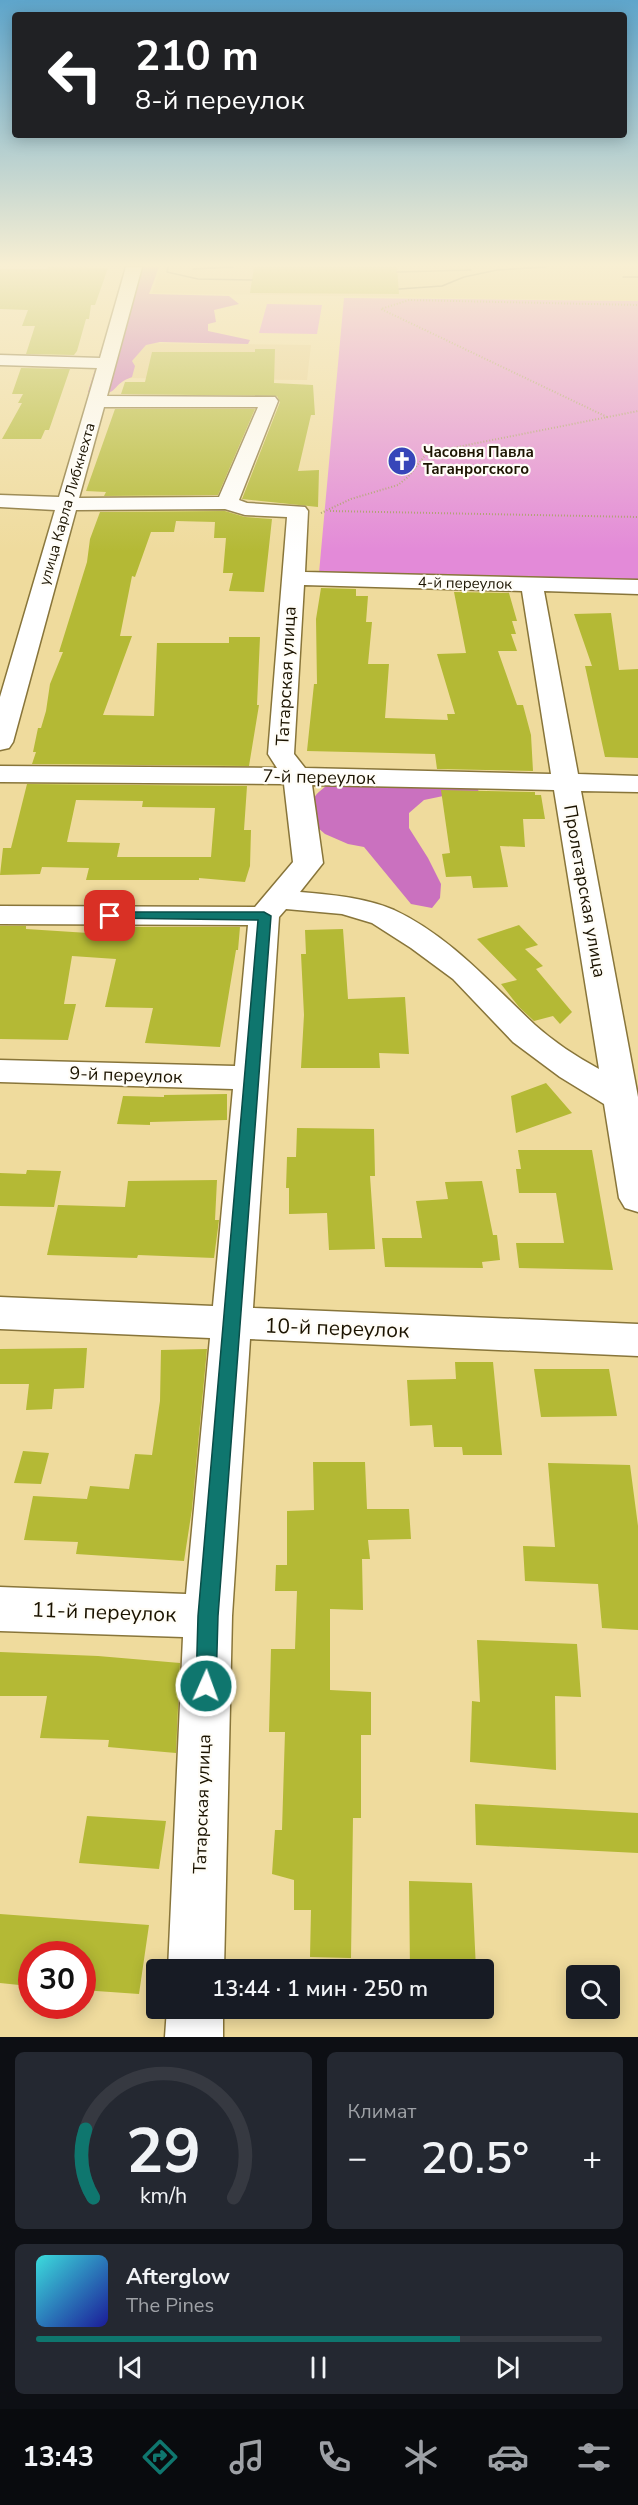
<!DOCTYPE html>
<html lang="ru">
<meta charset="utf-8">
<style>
body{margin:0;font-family:"Nunito Sans",sans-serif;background:#242831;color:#f1f3f6;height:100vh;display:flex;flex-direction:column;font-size:22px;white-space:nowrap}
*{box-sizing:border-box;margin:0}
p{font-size:20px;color:#9ea1a6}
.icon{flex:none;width:33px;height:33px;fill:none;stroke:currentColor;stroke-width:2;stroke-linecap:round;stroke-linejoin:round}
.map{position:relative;height:2037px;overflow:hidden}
.drawer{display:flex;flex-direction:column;gap:15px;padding:15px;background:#0d0f14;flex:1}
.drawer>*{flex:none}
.top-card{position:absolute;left:12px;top:12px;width:615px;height:126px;border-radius:6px;box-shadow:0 3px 15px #0003;background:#202124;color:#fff;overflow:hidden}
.buttons{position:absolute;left:566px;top:1965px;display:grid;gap:12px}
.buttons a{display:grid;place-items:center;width:54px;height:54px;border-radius:6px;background:#171b24;box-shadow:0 3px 15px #0003;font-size:30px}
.speed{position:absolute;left:18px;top:1941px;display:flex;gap:12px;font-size:30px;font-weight:700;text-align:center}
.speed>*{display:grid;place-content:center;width:78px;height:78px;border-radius:50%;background:#171b24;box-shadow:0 3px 15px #0003;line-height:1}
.speed .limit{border:9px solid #d22;background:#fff;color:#111}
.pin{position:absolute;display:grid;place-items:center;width:51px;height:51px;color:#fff;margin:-26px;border-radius:12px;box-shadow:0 3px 9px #0006}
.me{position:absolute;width:66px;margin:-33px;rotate:2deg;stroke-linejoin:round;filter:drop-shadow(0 0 4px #0008)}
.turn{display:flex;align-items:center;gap:21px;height:126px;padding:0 24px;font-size:27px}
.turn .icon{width:78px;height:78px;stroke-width:2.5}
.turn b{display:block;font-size:42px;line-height:51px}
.big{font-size:45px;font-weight:600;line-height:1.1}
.drawer .widget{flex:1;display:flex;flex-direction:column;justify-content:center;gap:9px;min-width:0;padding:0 21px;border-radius:9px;background:#242831}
.drawer .dial{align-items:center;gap:0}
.dial svg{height:156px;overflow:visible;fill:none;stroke:#363941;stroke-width:7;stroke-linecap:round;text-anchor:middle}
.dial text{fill:#f1f3f6;stroke:none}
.song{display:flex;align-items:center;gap:18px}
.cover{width:72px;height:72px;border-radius:9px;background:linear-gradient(135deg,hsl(180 70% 55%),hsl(240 70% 35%))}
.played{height:6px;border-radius:3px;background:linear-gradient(90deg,#0f766e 75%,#363941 75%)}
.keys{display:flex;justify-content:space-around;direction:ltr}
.heat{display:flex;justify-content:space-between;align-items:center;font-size:33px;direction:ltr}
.drawer .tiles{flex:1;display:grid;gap:15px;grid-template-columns:1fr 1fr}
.widget:last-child{grid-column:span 2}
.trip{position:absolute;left:146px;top:1959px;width:348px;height:60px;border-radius:6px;background:#171b24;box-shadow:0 3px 15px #0003;font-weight:600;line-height:60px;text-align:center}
.menu{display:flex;height:96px;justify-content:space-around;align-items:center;background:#090b0e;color:#9ea1a6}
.menu .icon{width:42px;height:42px}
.menu .current{color:#0f766e}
.menu b{font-size:27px;color:#f1f3f6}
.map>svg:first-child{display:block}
.built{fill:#e7cf8a}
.green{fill:#e38ad8}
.forest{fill:#ca71bf}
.building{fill:#b4b935;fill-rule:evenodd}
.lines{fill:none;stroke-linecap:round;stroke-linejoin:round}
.minor-casing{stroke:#88753a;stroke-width:3}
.path{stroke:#a69667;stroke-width:2;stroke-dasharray:1 2;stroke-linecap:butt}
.minor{fill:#fff;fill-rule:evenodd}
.tram{stroke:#776a44;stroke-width:1.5}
.route{fill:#0f766e;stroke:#0a4d48;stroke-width:1.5}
.labels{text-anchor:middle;stroke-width:4.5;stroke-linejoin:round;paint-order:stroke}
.far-poi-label{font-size:15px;font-weight:bold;fill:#1b1300;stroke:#fffdf7;text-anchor:start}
.far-street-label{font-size:15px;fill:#1b1300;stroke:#fffdf7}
.street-label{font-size:18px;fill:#1b1300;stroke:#fffdf7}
.near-street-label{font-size:21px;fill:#1b1300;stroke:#fffdf7}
</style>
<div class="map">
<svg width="638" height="2037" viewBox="0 0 638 2037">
<rect width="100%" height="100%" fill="#efdb9d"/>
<!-- built -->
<path class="built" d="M161,267H638V301L152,293Z
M136,343L311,345L307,380L123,378Z"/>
<!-- green -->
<path class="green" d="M344,298L638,301V580L319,573Z
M267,304L322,305L317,334L259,333Z"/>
<!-- forest -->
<path class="forest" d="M127,267H159L149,294L229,296L239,304L214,310L216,322L208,324V331L250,340L248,344L160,342L146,345L132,361L135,366L132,377C107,386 123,397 88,392Z
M329,784L477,787L480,795H448L424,800L409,813V828L428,858L441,884L440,898L432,908L411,904L364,847L348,844L325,834L310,821C311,800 311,797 329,784Z"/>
<!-- building -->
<path class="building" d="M48,267L108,268L95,305H91L89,319H86L77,351L74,355L26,354L35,326H22L28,310L0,309V269H47Z
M254,267H397L399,294L250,293Z
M255,349H275L274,383L313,385L315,415H311L298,471L319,470L318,507L242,499L280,402L277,396L121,394L125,382H145L152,352H255Z
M21,368L70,369L49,430H45L41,439H2L22,403H18L23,394H12Z
M115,409H255L218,495L104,496L106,492L86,491Z
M225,511L245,517L272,519L264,592L229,591L233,573H223L226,538H214L215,522L176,521L174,532H151L135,577L132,576L120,636H132L103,715L154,716L157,643H229V637H260L257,705H259L249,766L32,764L36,752H33L38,728H41L46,711L50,684L63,652H59L87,562L90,539L100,512Z
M321,588L356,589V596H368L366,622H372L368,664H389L385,718L448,720L447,714H455L437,654L466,653L454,592L509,593L517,621H512L516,634H511L517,651H498L517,705H523L531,735L533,771L437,769L435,754L307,751L314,684H317L316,619Z
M611,613L619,670L638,669V758L605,757L585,666H592L574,614Z
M27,784L247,786L244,830H251L250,866L245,882L199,878V880H86L89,868L42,867L40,874L0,875L3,848H11ZM76,800L143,801L142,807L215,808L211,857H117L120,843L67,842Z
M441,790L535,792V795H541L545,819H523L525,847L500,846L508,887L473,888L471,876L446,877L442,854L450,853Z
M519,925L538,945L525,949L543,966L536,969L572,1012L560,1024L553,1016L534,1021L519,1007L501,984L517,980L477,939Z
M0,926H26V929L104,934L106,927H240L238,950H236L220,1047L145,1043L153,1008L105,1007L116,959L72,956L64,1004H76L68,1040L0,1039Z
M343,929L348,999L405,997L409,1054L379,1053L380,1068H301L304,1015L301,954H306L305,930Z
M546,1083L572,1113L516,1133L511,1096Z
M227,1094V1120L150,1122V1125L117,1124L123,1096L164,1097V1095Z
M297,1128L374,1129L375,1176H370L375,1249L329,1250L327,1213L289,1214V1188H286L287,1157H296Z
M518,1150H592L613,1270L519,1268L516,1243H564L556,1193H519L516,1169H521Z
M27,1170L61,1171L54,1207L0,1206V1173L26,1174Z
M217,1180L215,1220H219L214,1258L138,1255L137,1258L47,1255L58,1205L125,1207L128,1181Z
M482,1181L493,1235H497L500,1260L482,1262L483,1268L385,1267L382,1238H422L416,1201L448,1199L445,1182Z
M87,1348L84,1388L54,1389L52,1409L26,1410L29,1384H0V1349Z
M207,1349L192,1509L184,1561L76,1554L78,1542L24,1540L33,1496L87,1499L90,1486L129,1489L135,1454L152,1455L160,1401L161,1350Z
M455,1362H493L502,1455H463L462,1447H434L432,1425L410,1426L407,1380L456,1379Z
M534,1369H609L617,1416L541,1417Z
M23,1451L49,1453L41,1484L14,1483Z
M313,1462H365L367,1509H409L411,1539L368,1540L370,1559H362L363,1610L330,1609V1690L371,1692V1735H361V1818H353L351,1958L310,1957L311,1910H294V1880L272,1874L275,1830H282L285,1732H269L271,1649H295L297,1591H275L276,1565H287V1511L314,1510Z
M548,1463L630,1465L638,1526V1630L602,1628L598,1584L525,1581L523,1546L555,1547Z
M477,1640L577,1644L581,1697L555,1696L556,1770L470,1762L472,1701L480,1702Z
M0,1652L98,1656L180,1663L176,1753L108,1747L109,1740L40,1738L47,1696H0Z
M475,1804L638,1813V1853L476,1845Z
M87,1816L166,1821L159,1869L79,1863Z
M409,1881L472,1883L476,1970H410Z
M0,1914L149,1925L139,1994L82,1990V1954H32L29,1986L0,1983Z"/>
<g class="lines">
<!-- minor casing -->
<g class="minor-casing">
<path id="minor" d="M126,267H142L107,396L275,397L278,401L239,500L247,503L305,507L308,511L305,572L638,580V594L544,591L578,774L638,776V792L581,791L638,1097V1212L625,1208L619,1198L604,1104L560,1077L513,1042L453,979L411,948L372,923L342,914L286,909L279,917L253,1308L638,1324V1356L250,1339L232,1616L224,1970H168L183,1637L0,1631V1587L186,1594L210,1338L0,1329V1297L213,1306L233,1089L0,1082V1060L235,1066L248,925L0,924V906L255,907L293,862L284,784L0,782V766L277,768L268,754L287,517L245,515L225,509L76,510L13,742L9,748L0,750V697L55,510L0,507V495L59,497L97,368L0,365V355L100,358ZM104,407H258L219,497L79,498ZM304,585L522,591L551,774L305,768L294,754ZM312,785L554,790L599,1069C577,1057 554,1042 535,1025C491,984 450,936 394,910C364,897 332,895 300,892L323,863Z
M167,2008H223V2037H165Z"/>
</g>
<!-- path -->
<path class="path" d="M607,417L381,309L409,300L638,305
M330,511L638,517
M321,513L351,499L398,485L408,477L427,453L638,411"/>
<!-- minor -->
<use href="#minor" class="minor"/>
<!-- tram -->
<path class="tram" d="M168,267L167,272L198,279L252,280
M193,269L233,267
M397,272L471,270
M623,277H638
M399,289L442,286L464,277L497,270L546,267"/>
</g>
<!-- sky -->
<linearGradient id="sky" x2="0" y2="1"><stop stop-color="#5ea5cb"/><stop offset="0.48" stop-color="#f8efd3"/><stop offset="1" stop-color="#f8efd3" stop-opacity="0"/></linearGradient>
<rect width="638" height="552" fill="url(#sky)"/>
<!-- route -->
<path class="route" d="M110,912H264L271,916L218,1616L216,1686L213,1693L206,1696L198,1693L196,1686L198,1616L258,920L106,918L104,916L106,913Z"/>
<!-- icons -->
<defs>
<g id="church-disc" transform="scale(1.5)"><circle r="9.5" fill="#3746b9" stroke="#fffdf7"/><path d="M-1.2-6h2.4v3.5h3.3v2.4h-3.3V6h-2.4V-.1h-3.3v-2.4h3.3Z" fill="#fff"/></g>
</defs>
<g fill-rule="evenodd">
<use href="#church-disc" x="402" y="461"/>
</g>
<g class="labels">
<!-- far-poi labels -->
<g class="far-poi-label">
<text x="423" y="457">Часовня Павла<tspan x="423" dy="17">Таганрогского</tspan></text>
</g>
<!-- far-street labels -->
<g class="far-street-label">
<text transform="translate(67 504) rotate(-74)" y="5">улица Карла Либкнехта</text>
<text transform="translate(465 583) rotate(1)" y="5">4-й переулок</text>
</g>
<!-- street labels -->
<g class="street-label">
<text transform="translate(286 676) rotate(-87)" y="6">Татарская улица</text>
<text transform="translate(319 777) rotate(1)" y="6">7-й переулок</text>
<text transform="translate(585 891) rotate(80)" y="6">Пролетарская улица</text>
<text transform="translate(126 1075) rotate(2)" y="6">9-й переулок</text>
<text transform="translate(202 1804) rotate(-88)" y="6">Татарская улица</text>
</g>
<!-- near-street labels -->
<g class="near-street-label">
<text transform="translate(337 1328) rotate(2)" y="7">10-й переулок</text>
<text transform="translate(104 1612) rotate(2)" y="7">11-й переулок</text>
</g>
</g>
</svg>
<div class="buttons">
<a><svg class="icon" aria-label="search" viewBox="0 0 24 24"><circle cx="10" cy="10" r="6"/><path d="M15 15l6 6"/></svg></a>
</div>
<div class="speed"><div class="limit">30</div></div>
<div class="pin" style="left:110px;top:916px;background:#d93025"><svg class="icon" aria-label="arrive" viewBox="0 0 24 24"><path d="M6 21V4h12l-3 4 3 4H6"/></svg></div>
<svg class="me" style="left:206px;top:1686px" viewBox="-20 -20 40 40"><circle r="17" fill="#0f766e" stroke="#fff" stroke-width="3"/><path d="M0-11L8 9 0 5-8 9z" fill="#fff"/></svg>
<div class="trip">13:44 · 1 мин · 250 m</div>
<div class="top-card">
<div class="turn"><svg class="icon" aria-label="left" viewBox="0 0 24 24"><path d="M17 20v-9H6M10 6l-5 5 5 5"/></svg><div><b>210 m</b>8-й переулок</div></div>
</div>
</div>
<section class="drawer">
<div class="tiles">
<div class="widget dial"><svg viewBox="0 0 100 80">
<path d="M14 69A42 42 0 1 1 86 69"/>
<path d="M14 69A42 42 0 0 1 10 34" stroke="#0f766e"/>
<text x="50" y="56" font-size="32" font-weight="700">29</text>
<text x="50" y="72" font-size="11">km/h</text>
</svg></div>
<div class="widget"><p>Климат</p>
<div class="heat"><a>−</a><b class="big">20.5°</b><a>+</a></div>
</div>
<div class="widget">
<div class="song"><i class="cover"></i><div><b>Afterglow</b><p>The Pines</p></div></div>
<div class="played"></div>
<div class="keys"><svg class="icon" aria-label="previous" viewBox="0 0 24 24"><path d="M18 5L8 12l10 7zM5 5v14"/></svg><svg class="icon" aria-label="pause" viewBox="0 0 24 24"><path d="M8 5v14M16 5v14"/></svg><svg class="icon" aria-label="next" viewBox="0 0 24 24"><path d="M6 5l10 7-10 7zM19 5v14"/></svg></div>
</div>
</div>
</section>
<nav class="menu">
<b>13:43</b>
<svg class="icon current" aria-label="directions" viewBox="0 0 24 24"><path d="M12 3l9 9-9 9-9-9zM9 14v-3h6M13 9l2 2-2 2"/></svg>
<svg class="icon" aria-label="music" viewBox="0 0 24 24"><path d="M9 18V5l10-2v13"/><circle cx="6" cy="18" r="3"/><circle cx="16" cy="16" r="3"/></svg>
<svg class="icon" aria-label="phone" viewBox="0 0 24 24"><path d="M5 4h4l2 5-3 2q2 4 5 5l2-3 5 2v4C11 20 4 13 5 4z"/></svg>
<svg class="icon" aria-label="climate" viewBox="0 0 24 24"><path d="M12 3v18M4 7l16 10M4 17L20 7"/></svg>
<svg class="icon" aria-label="car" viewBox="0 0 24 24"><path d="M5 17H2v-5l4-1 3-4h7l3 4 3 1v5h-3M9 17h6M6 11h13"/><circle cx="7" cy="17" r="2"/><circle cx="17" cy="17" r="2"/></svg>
<svg class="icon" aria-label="filters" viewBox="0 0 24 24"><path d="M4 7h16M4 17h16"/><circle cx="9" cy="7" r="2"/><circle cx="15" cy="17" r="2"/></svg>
</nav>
